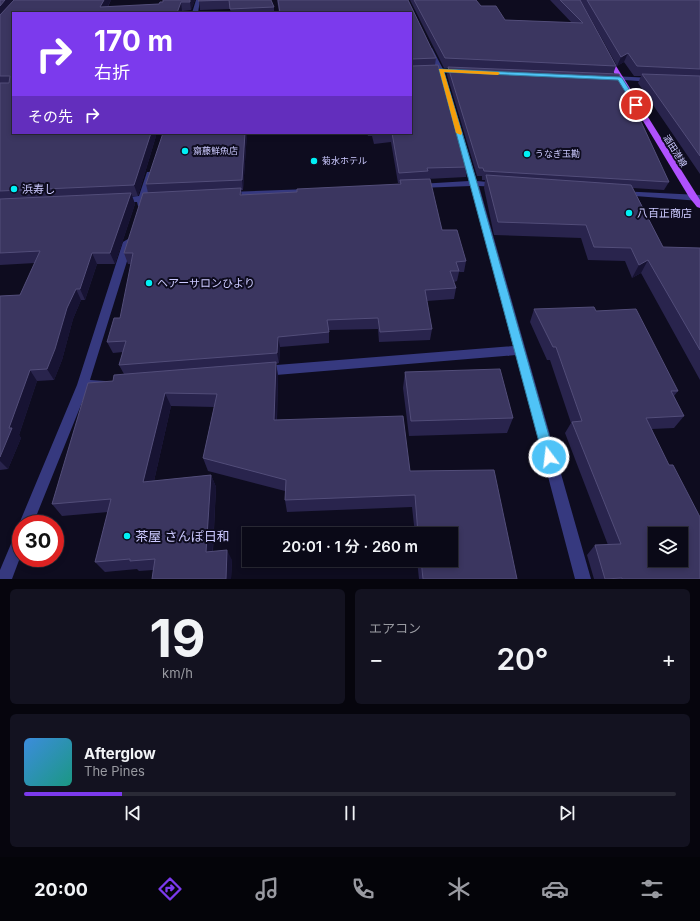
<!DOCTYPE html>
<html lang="ja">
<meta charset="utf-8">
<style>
body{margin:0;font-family:Inter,"Noto Sans JP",sans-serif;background:#131220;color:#f1f3f6;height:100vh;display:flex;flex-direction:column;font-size:15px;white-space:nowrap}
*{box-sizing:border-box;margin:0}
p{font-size:13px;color:#999aa1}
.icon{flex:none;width:22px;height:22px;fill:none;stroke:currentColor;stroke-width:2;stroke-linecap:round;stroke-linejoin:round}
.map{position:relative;height:579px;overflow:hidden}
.sheet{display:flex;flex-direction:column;gap:10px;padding:10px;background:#06050d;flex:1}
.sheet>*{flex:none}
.top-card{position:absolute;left:12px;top:12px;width:400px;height:122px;border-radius:0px;box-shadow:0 2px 6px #0003,0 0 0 1px #2a2a36;background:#7c3aed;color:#fff;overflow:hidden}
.buttons{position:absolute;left:648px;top:527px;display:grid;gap:8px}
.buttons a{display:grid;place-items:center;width:40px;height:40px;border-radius:0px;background:#0a0917;box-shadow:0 2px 6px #0003,0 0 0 1px #2a2a36;font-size:20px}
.speed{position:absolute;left:12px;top:515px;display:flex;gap:8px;font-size:20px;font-weight:700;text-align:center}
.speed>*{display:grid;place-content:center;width:52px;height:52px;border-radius:50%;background:#0a0917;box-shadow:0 2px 6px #0003,0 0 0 1px #2a2a36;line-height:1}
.speed .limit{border:6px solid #d22;background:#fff;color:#111}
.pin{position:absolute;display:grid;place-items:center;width:34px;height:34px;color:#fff;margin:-17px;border:2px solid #fff;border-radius:50%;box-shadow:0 1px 4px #0007}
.me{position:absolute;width:44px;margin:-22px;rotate:345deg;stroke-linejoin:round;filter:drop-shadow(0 0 3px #0008)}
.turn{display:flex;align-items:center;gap:14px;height:84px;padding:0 16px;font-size:18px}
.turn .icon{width:52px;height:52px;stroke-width:2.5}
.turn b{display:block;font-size:28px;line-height:34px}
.then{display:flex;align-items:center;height:38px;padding:0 16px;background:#0003;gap:8px;font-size:15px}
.big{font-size:30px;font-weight:600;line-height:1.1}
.sheet .card{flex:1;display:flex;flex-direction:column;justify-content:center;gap:6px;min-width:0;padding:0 14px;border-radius:6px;background:#131220}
.sheet .dial{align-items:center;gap:0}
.dial b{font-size:52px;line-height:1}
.song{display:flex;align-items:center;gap:12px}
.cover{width:48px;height:48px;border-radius:6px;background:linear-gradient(135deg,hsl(210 70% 55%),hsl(170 70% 35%))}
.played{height:4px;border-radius:2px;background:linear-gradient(90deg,#7c3aed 15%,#2a2a36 15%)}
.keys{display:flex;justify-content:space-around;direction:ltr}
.heat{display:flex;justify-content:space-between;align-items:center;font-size:22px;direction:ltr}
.sheet .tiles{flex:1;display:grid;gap:10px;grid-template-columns:1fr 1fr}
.card:last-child{grid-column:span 2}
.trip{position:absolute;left:242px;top:527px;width:216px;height:40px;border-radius:0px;background:#0a0917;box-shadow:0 2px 6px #0003,0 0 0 1px #2a2a36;font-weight:600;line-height:40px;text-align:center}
.tab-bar{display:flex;height:64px;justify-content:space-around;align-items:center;background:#040409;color:#999aa1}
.tab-bar .icon{width:28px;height:28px}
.tab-bar .current{color:#7c3aed}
.tab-bar b{font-size:18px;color:#f1f3f6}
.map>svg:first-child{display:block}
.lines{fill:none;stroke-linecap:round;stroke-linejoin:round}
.minor{fill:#36397f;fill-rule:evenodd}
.major{fill:#b051ff;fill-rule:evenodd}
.wall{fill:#29244d}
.shaded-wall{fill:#171333}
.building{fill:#3b3660;stroke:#524d79;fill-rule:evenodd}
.route{fill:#4fc3f7;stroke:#337fa1}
.slow{fill:#f59e0b}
.poi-dot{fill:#00f0f5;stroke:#0e0c1f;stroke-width:1.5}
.labels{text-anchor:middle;stroke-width:4;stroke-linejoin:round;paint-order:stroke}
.far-poi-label{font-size:9px;fill:#cccaff;stroke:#0e0c1f;text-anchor:start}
.far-street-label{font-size:9px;fill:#cccaff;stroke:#0e0c1f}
.poi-label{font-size:11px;fill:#cccaff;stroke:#0e0c1f;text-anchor:start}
.near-poi-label{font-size:13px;fill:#cccaff;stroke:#0e0c1f;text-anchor:start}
</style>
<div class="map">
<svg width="700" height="579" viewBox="0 0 700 579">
<rect width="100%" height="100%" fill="#0e0c1f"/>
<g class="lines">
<!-- minor -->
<path class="minor" d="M196,0H200L198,13H192Z
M428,48H432L444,71L477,181L498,183L502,185L498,187L479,186L591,579H575L516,355L264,376L260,374L258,371L260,368L264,366L513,346L471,186L419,188L415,186L419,184L469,181L438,71L427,49Z
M611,76L653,78L656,80L653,82L609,79L608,78Z
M147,172H153L154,174L148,196H158L159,198L158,200L146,201L144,206H138L137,202H118L117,200L118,198L139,196Z
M309,189L313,191L312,193L229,198L225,195L229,192Z
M619,191L700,195V201L622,195H619L618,193Z
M128,239L133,242L90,380L105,381L107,384L105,387L87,390L33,524H21V529L19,524L77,385L123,242Z
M21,530V555L12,579H0V570L16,532Z"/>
<!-- major -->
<path class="major" d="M608,56L611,58L700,200V208L697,207L689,197L605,58Z"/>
</g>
<!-- wall -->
<path class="wall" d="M0,0H111L108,7L159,4L163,2V0H195L191,10L182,11V13H13V133H156V136L138,196H132L135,204L115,264H97L85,300H81L73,319L62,360L54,380L37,381L19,435L21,438L8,469L0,470V296L20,295L35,263L0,265Z
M199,0H271L274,7V13H231L230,9L200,10Z
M277,0H408L436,58L435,65L468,167L466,177L427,179L442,230L466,261L464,272H459L457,281L454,282L456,288L454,299L427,301L432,329L430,340L379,342L378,329L329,330V343L280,347L279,363L276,364L278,376L277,420L410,471L517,579H419L417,560H451V534H415L412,507L287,512L285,500V491L208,471L203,458L214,407L171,406L154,481L211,475L216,487L213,551L232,560L231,579H152L153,570L139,571L137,569L105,572L95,562L108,512L62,516L52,504L113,381L124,374L119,365L123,352L113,353L107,342L120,318L131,264H128L124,253L148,193L146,184L247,133L243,190H241L242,195L297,192L400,184V183H398L391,142L374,144L372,136H368L367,133H411V13H279Z
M410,0H476L481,6L505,20L572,23L550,0H700V174L638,83L641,76H634L624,62L617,66L581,1L616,66L613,74L669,182L664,190L633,188L663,247L700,248V380L641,273L632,278L625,261L588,260L581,238L494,235L484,188L485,180H482V176H477L447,75L448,68H444Z
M534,309L596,311L678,391L674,396L684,416L674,428L652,429L700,579H594L587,555L595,545H608L565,433L571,423L550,360H547L530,322Z
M405,372L513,418L507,433L409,436L403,388Z"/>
<!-- shaded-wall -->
<path class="shaded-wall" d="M5,0H17L0,19V6Z
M104,0H111L104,13L100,7Z
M190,0H195L191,10L190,2Z
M181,2L182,11V13H177Z
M628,53L624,62L617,66L621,57Z
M151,133H156V136L138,196L134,185Z
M245,133H247L243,190L242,180Z
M131,193L135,204L115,264L110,253Z
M92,253L97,264L85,300L80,289Z
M648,260L641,273L632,278L639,265Z
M76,289L81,300L73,319L62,360L54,380L47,369L67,308Z
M278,337L280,347L279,363L277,353Z
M276,362L278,376L276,433L274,420Z
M30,370L37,381L19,435L21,438L8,469L0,461V457L9,428Z
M165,393L171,406L151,494L143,482Z
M211,475L216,487L212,562L206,552Z
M227,550L232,560L231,579H226Z"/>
<!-- building -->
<path class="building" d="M0,0H5L0,6Z
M14,0H104L100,7L159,4L160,2H163V0H190V2H181L177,13H13V133H151L134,185L0,191V83H9L10,76H0V15Z
M199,0H271L274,7L230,9L229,0L198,1Z
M278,0H408L436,58L412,59L411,62V13H280Z
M414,0H476L481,6H496L505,20L583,23L560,0H580L616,66L445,58Z
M587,0H700V69L637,66L628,53L621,57Z
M438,65L468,167L427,168L428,171L399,173L392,133H411V66H412Z
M448,67L619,74L669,182L484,171L483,168H479Z
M642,74L700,76V156Z
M163,133H245L242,180L146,184Z
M486,175L631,185L663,247L700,248V350L648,260L639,265L631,248L594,247L586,225L498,222Z
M430,179L442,230H457L466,261L456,262L459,271H450L456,288L425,290L432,329L380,332L378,318L327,320L329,332L278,337L277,353L119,365L126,341L107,342L114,318H120L133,253H124L143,193L241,188L240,195L297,192V189L401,184L400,180Z
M131,193L110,253H92L80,289H76L67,308L55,349L47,369L30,370L9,428H12L0,457V296L20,295L40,251L0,253V199Z
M594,307L596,311L636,309L678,391H671L684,416L646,418L669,465H673L700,517V579H622V578L605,579L595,545L621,544L572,422L582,421L556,347H553L534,309ZM655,534H681V560H655Z
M276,362L274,420L403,416L410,471L494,470L517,579H423L421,560H451V534H418L415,495L285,500L286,480L203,458L217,394L165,393L143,482L211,475L206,552L227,550L226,579H152L155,559L130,561V559L95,562L111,499L52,504L88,383L113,381L114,375Z
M500,369L513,418L411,421L405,372Z"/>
<!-- route -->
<path class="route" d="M439,69L620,77L622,78L639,105L634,106L618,80L444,72L477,183L555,457L553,461L549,462L545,461L543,457Z"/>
<!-- slow -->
<path class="slow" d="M439,69L498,72L500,73L498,75L444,72L462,133L461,135L456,133Z"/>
<!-- markers -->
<g class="poi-dot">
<circle cx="185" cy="151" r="4"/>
<circle cx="527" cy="154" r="4"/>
<circle cx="314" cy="161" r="4"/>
<circle cx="14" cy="189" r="4"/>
<circle cx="629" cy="213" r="4"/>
<circle cx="149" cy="283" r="4"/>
<circle cx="127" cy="536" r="4"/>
</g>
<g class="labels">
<!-- far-poi labels -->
<g class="far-poi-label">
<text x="193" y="154">齋藤鮮魚店</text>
<text x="535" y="157">うなぎ玉勘</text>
<text x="322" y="164">菊水ホテル</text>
</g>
<!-- far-street labels -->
<g class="far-street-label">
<text transform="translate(675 151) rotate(58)" y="3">酒田港線</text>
</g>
<!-- poi labels -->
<g class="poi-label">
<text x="22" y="193">浜寿し</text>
<text x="637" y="217">八百正商店</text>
<text x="157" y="287">ヘアーサロンひより</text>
</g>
<!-- near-poi labels -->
<g class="near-poi-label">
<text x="135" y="541">茶屋 さんぽ日和</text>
</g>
</g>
</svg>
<div class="buttons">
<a><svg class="icon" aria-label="layers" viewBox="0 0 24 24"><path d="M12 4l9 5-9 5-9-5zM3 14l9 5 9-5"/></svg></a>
</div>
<div class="speed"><div class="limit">30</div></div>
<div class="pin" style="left:636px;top:105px;background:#d93025"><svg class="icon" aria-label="arrive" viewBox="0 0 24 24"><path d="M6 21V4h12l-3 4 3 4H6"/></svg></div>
<svg class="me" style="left:549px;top:457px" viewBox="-20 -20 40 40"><circle r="17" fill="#4fc3f7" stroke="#fff" stroke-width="3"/><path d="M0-11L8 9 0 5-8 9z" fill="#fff"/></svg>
<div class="trip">20:01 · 1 分 · 260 m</div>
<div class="top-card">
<div class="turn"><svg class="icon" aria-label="right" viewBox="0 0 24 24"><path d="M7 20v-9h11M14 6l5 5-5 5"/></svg><div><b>170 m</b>右折</div></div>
<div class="then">その先<svg class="icon" aria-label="right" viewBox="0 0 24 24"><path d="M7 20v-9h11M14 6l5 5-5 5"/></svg></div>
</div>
</div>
<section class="sheet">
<div class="tiles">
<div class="card dial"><b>19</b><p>km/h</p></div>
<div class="card"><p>エアコン</p>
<div class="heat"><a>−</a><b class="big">20°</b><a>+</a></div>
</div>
<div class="card">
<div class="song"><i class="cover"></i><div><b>Afterglow</b><p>The Pines</p></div></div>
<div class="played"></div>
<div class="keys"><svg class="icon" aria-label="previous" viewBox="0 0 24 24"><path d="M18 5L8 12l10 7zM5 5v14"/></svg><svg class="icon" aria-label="pause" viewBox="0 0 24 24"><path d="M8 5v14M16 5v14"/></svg><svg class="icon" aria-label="next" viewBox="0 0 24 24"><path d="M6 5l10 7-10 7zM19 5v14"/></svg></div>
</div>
</div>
</section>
<nav class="tab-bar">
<b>20:00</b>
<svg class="icon current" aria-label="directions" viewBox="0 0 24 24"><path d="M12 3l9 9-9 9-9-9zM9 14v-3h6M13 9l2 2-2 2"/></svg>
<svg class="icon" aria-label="music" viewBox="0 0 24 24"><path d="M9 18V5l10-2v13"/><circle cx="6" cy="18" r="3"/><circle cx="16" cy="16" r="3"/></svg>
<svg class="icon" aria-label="phone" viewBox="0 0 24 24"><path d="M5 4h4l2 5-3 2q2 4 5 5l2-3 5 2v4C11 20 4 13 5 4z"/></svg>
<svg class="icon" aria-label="climate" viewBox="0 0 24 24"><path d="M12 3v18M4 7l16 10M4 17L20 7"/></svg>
<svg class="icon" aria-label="car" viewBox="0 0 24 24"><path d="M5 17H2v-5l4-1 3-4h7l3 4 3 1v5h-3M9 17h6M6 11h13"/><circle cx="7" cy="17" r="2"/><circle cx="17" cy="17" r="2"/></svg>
<svg class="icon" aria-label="filters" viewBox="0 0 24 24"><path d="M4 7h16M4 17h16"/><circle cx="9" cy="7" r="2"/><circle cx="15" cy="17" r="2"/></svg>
</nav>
